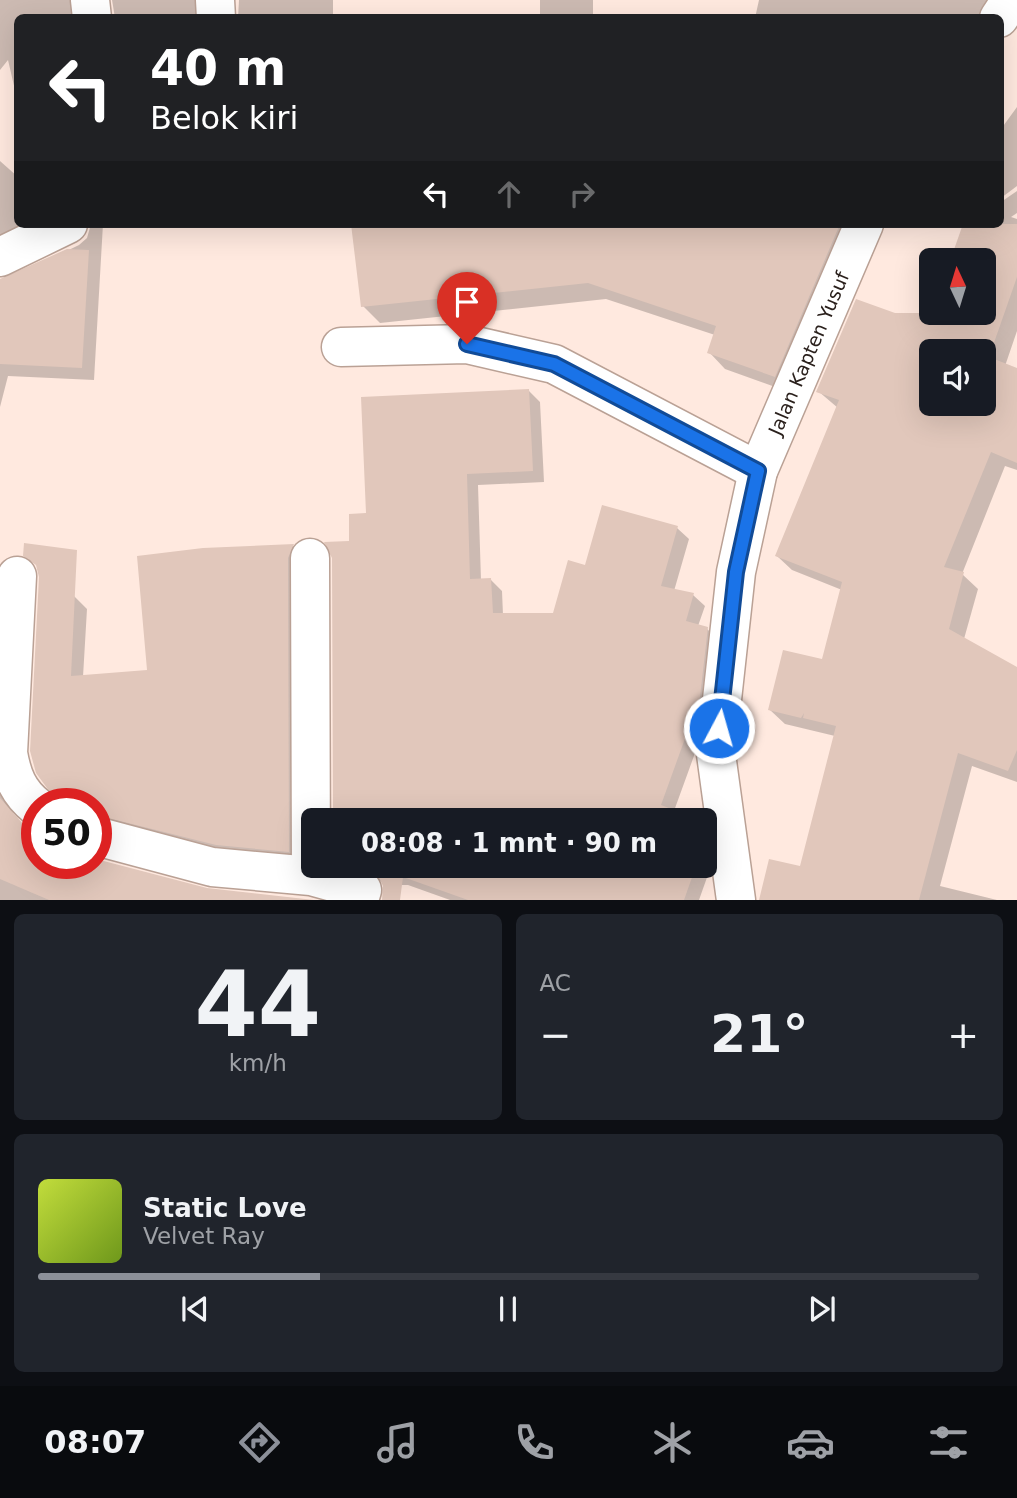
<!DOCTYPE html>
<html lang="id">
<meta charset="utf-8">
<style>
body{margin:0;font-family:"DejaVu Sans",sans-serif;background:#20242c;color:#f1f3f6;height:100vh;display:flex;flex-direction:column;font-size:26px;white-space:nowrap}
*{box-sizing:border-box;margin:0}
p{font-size:23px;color:#9ea1a6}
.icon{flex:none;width:38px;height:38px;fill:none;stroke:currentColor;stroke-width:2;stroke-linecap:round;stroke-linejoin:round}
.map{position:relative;height:900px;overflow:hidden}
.side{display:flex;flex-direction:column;gap:14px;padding:14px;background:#0d0f14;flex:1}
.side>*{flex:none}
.hud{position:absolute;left:14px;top:14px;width:990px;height:214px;border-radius:10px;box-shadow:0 7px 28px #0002;background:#202124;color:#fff;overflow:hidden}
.needle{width:46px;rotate:356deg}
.fabs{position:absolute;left:919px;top:248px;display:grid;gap:14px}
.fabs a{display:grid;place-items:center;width:77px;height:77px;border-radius:10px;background:#171b24;box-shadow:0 7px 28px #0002;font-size:35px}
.speed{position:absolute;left:21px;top:788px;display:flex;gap:14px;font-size:35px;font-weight:700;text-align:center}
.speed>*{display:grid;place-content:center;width:91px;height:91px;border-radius:50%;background:#171b24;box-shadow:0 7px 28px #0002;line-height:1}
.speed .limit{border:10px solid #d22;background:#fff;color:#111}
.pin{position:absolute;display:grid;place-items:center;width:60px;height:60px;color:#fff;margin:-72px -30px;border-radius:50% 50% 50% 0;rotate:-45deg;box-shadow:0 0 7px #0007}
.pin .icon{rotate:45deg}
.me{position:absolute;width:77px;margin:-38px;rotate:6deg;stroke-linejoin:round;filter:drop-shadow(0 0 5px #0008)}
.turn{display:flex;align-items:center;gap:24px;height:147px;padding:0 21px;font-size:32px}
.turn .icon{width:91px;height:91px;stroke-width:2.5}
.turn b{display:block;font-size:49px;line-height:60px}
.lanes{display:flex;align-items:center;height:66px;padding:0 21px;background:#0003;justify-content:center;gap:35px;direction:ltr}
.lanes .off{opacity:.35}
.big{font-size:52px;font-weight:600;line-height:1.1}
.side .tile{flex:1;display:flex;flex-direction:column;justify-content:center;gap:10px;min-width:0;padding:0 24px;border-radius:10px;background:#20242c}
.side .dial{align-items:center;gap:0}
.dial b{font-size:91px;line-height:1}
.song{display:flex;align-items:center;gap:21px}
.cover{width:84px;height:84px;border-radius:10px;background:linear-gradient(135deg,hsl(70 70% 55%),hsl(80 70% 35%))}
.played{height:7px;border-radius:4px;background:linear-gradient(90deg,#8c9099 30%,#363941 30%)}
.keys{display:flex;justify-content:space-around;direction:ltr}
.heat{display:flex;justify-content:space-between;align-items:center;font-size:38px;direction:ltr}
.side .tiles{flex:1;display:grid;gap:14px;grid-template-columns:1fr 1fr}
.tile:last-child{grid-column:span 2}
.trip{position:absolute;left:301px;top:808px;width:416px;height:70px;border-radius:10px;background:#171b24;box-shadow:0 7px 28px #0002;font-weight:600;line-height:70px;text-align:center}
.tab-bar{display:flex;height:112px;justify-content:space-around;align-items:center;background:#090b0e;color:#9ea1a6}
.tab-bar .icon{width:49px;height:49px}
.tab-bar .active{color:#8c9099}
.tab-bar b{font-size:32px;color:#f1f3f6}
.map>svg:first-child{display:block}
.shadow{fill:#0003;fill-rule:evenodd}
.building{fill:#e1c7bb;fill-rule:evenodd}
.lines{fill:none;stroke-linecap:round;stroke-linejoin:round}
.minor-casing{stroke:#baa195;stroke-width:41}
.major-casing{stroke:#baa195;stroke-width:41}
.minor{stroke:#fff;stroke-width:38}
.major{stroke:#fff;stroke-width:38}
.route-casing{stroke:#114b97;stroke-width:18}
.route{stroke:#1a73e8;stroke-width:12}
.labels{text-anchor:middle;stroke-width:7;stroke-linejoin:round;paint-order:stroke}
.street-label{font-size:19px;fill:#2a201c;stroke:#fff}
</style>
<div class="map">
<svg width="1017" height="900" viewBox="0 0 1017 900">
<rect width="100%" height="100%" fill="#ffe9df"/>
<!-- shadow -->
<path class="shadow" d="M0,0H85L80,18H18V103L8,60L0,70Z
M112,0H211L205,18H115Z
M239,0H333V18H238Z
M540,0H593V18H540Z
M759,0H998L999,18H755Z
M520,15L522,18H452V17Z
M1017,107V186L1001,198V129Z
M0,161L18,177V224H55L0,252Z
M1017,191V213L1011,217L1017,219V331L1005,366L1017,370V470L1005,466L962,574L978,589L964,639L1017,669V782L972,766L940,886L997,900H761L801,868L835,736L785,724L770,710L823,661L842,590L792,570L777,556L838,408L818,391L929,328L984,313V261L965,224H1001V202ZM931,352H984V404H931Z
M91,224H103L94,380L8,376L0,407V280L9,279L79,245L87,238Z
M353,224H865L792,393L725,369L709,352L715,335L606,299L380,323L363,306Z
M529,391L540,402L544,482L478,485L481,580H491L502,591L503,615H554L586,567L677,528L689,539L674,591L693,595L705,606L698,626L707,629L719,640L711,709L674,811L334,821L351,542L368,515Z
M293,546L305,558L301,864L96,831V803H60L74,596L87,609L83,677L149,671Z
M0,778L5,797L37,863H96L206,890L307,900H0Z
M705,824L714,832L716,852L699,900H450L408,885H390L342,866H705Z"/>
<!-- building -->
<path class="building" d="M351,224H840L775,377L707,353L716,326L588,283L361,307Z
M963,224H1017V277L989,357L1017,368V463L991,452L944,567L964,572L949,629L1017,667V750L1008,771L958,753L919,900H759L769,859L800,866L836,726L803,718L804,713L801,718L768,710L783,650L822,659L842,582L775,556L839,400L816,392L856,299L895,313H984V261H950ZM931,352H984V404H931Z
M67,249L89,250L82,368L0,364V279Z
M529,389L533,471L467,474L470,579L491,578L493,613H553L568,560L585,565L602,505L678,526L661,586L694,593L686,621L708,627L700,697L661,805L703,821H333L332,558L324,542L349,541V514L366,513L361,397Z
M24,543L77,550L71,676L147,670L137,556L203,548L294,544L288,558L289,852L216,845L96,815V803H58L36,773L30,751L39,577L36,565L23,556Z
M0,798L23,824L37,828V863H96V859L207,888L314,900H49L0,879Z
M358,866H696L684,900H468L403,877L400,900H382L383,886L378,875Z"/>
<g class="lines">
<!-- minor casing -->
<g class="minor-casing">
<path id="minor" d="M90,0L92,18
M215,0L216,18
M0,257L68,224
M341,347L467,344L554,364L758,471
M310,558L311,876
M17,576L8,753C12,776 18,792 37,807
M96,836L212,867L311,876L362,890L359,900"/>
</g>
<!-- major casing -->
<g class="major-casing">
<g id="major">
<path d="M999,18L1011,0"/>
<path id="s1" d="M736,900L716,754L736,572L758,471L864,224"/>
</g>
</g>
<!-- minor -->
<use href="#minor" class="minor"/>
<!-- major -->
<use href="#major" class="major"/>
</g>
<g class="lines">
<!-- route casing -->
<g class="route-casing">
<path id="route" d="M467,344L554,364L758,471L736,572L719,728"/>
</g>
<!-- route -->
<use href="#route" class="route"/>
</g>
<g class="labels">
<!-- street labels -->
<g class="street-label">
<text dy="7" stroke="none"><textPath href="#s1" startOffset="562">Jalan Kapten Yusuf</textPath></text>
</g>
</g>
</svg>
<div class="fabs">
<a><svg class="needle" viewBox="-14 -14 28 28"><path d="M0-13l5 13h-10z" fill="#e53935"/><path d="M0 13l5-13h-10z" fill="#9ea1a6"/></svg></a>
<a><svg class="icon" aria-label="sound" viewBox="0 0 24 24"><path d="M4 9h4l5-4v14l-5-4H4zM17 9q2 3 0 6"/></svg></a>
</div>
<div class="speed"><div class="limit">50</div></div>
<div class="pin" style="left:467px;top:344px;background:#d93025"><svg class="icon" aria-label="arrive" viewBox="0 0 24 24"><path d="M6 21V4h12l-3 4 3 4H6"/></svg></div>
<svg class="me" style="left:719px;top:728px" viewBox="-20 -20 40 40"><circle r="17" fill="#1a73e8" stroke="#fff" stroke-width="3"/><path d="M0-11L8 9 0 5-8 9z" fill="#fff"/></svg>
<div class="trip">08:08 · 1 mnt · 90 m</div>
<div class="hud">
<div class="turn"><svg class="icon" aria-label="left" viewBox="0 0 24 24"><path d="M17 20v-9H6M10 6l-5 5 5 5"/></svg><div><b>40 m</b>Belok kiri</div></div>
<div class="lanes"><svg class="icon" aria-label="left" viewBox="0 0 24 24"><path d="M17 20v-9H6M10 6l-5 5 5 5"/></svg><svg class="icon off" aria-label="ahead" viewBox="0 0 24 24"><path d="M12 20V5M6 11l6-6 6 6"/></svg><svg class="icon off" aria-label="right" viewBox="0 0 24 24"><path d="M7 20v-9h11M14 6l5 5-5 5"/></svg></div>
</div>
</div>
<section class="side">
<div class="tiles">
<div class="tile dial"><b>44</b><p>km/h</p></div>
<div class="tile"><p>AC</p>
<div class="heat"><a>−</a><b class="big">21°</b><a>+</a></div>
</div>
<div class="tile">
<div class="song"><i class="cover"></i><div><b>Static Love</b><p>Velvet Ray</p></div></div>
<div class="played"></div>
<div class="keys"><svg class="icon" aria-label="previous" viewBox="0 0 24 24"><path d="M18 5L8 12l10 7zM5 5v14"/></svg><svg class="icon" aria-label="pause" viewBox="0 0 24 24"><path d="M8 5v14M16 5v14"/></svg><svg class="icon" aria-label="next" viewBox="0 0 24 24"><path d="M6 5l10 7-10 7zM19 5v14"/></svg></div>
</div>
</div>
</section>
<nav class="tab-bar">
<b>08:07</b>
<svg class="icon active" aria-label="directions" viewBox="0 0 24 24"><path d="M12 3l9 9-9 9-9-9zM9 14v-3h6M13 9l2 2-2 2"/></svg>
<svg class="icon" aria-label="music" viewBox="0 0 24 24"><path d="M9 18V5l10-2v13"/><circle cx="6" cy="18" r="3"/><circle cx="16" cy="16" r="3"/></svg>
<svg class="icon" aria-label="phone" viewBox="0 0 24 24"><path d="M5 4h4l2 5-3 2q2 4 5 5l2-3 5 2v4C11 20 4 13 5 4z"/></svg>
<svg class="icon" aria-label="climate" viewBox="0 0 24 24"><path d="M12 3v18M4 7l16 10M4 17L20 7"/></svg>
<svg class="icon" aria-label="car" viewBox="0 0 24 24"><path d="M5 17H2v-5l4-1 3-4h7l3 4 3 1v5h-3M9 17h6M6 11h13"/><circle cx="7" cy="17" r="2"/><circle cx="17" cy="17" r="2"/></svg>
<svg class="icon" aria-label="filters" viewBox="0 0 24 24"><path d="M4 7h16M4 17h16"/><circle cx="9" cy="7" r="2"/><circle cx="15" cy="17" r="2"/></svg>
</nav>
